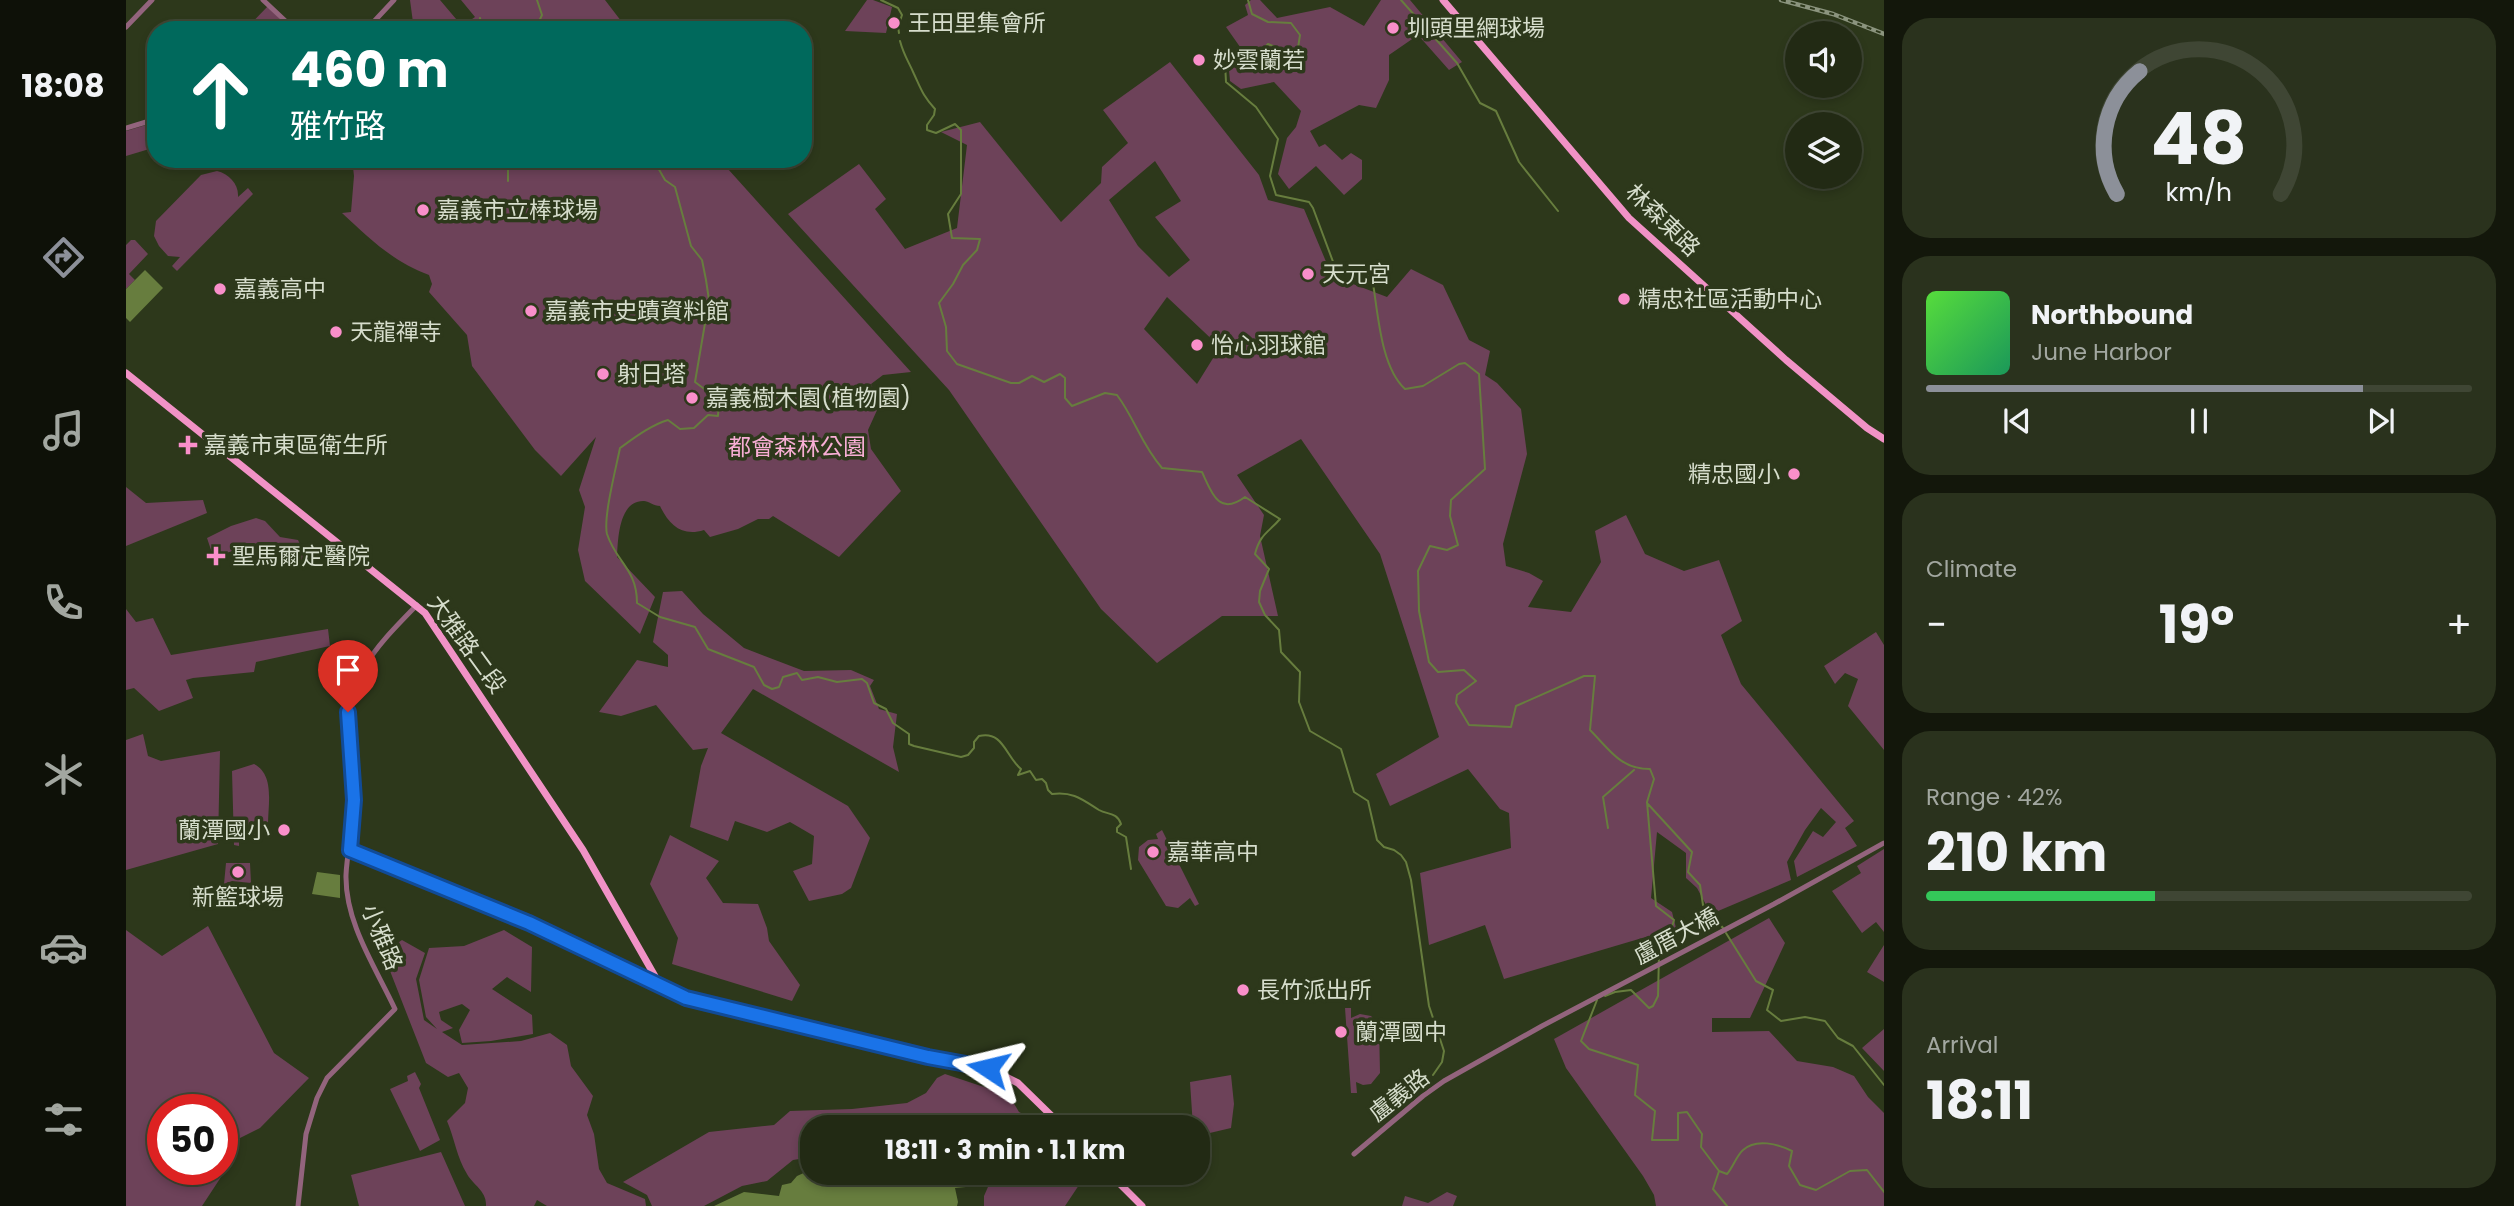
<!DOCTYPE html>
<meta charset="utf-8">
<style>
body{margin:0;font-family:Poppins,"Noto Sans TC",sans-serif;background:#2a321d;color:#f1f3f6;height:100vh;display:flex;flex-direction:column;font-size:26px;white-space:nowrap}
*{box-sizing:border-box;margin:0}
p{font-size:23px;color:#a2a7a0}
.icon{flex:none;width:38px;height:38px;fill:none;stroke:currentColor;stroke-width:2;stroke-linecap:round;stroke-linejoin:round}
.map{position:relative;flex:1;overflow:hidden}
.panel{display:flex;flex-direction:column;gap:18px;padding:18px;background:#13170b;width:630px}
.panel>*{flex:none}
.guide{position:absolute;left:21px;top:21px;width:665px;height:147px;border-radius:28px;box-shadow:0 4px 10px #0003,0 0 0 2px #3f4634;background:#00695c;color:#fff;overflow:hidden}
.buttons{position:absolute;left:1659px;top:21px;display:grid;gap:14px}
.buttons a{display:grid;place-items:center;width:77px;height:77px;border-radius:50%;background:#222a14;box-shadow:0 4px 10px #0003,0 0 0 2px #3f4634;font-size:35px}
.speed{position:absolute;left:21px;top:1094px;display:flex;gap:14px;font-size:35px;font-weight:700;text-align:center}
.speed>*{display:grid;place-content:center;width:91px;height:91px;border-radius:50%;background:#222a14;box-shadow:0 4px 10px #0003,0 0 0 2px #3f4634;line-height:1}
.speed .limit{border:10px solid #d22;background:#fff;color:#111}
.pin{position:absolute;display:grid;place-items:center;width:60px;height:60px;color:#fff;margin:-72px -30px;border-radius:50% 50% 50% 0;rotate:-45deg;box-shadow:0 0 7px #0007}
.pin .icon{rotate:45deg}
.me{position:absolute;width:77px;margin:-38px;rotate:280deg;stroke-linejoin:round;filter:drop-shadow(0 0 5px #0008)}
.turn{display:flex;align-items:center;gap:24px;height:147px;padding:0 28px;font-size:32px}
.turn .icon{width:91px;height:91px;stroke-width:2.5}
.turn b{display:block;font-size:49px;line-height:60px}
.big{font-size:52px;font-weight:700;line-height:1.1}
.panel .widget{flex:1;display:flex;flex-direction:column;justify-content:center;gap:10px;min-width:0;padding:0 24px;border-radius:28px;background:#2a321d}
.panel .dial{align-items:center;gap:0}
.dial svg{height:182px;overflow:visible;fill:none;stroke:#3f4634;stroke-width:7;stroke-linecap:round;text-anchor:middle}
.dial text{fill:#f1f3f6;stroke:none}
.song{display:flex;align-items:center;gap:21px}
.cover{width:84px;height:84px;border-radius:10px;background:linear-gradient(135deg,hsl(110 70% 55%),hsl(150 70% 35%))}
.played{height:7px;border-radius:4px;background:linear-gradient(90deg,#8c9099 80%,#3f4634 80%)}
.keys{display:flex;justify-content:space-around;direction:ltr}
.heat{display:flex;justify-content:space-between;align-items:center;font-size:38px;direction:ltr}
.charge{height:10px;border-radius:5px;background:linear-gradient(90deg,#34c759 42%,#3f4634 0)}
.trip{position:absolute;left:674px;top:1115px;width:410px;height:70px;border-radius:28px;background:#222a14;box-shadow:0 4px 10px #0003,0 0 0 2px #3f4634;font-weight:700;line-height:70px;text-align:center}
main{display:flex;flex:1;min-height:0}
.tab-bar{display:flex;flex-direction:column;width:126px;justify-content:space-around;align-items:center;background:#0e1108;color:#a2a7a0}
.tab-bar .icon{width:49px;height:49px}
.tab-bar .current{color:#8c9099}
.tab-bar b{font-size:32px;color:#f1f3f6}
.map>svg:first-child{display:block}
.green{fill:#6d4259;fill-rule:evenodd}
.water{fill:#677d3e}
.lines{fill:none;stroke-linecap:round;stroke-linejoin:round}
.stream{stroke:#677d3e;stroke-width:2}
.minor{stroke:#93647d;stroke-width:5}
.major{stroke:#f192c6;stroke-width:7}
.rail-casing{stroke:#8b947e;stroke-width:4.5}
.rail{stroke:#2d381b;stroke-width:2;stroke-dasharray:5;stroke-linecap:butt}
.route-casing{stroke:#114b97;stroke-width:18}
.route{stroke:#1a73e8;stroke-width:12}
.poi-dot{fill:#f98fca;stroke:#2d381b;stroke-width:2.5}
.labels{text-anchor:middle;stroke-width:7;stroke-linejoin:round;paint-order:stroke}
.poi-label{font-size:23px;fill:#d6ddcc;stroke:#2d381b;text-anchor:start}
.street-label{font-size:23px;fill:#d6ddcc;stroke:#2d381b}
.park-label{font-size:23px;fill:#f8aed5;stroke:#2d381b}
</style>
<main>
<nav class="tab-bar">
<b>18:08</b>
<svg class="icon current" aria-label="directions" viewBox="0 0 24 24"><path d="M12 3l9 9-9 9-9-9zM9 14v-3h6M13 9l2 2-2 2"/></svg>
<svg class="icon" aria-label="music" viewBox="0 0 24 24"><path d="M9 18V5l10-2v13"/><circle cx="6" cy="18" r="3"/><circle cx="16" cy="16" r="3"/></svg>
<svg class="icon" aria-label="phone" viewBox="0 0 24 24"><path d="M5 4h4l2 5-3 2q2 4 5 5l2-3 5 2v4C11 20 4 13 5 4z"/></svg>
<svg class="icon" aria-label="climate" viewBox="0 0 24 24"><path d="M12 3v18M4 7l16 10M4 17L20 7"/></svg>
<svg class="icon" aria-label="car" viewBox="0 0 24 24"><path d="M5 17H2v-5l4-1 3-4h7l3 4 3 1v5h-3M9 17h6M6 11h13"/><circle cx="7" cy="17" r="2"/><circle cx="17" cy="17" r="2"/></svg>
<svg class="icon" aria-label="filters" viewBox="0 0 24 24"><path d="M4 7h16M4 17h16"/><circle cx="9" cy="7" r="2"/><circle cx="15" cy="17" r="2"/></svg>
</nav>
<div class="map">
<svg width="1758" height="1206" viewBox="0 0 1758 1206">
<rect width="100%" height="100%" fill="#2d381b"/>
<!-- green -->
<path class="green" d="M284,0H314L336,26L349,17L335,0H479L502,30H288Z
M741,0H747L766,7L760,33L719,31Z
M1125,0H1134L1151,18L1204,7L1238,26L1255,0H1284L1336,62L1323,70L1292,35L1263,55V80L1250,108L1233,105L1184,131L1193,147L1199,144L1216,160L1225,153L1236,160V179L1218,195L1190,166L1163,189L1152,174L1161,138L1170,127L1175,111L1148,82L1115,89L1104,81L1102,59L1119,54L1100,27L1122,15L1119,5Z
M142,6L164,30H119Z
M1044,62L1133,175L1142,200L1178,209L1206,276L1261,297L1285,269L1317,285L1343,340L1364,351L1359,375L1371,383L1395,409L1401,454L1377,544L1380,566L1403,573L1417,581L1402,607L1445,612L1475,562L1469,531L1500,515L1519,554L1558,571L1593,560L1616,621L1595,635L1615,684L1728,821L1719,828L1731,846L1671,877L1668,861L1687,831L1697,837L1710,822L1695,808L1679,830L1661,862L1665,880L1585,914L1571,888L1560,878V853L1531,832L1525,898L1546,912L1550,928L1378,979L1359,925L1303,945L1294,873L1385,848L1383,813L1374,809L1342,769L1264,806L1250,774L1313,737L1254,554L1175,439L1111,475L1138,515L1134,536L1152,616H1096L1031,663L975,609L823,390L662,214L733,164L760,199L749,209L779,249L831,228L841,145L815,132L854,122L935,222L975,183L976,167L1002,143L977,110ZM1029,161L1055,201L1029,217L1064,260L1043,277L1012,246L983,200ZM1041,297L1094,347L1071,384L1018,329Z
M30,122V147L0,156V131Z
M226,159H593L785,372L757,375L745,384L751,398L752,408L742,430L745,449L775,491L713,557L647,516L643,519H632L612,529L584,537L578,530C556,537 543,525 534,506C528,506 522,501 518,501C492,500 492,542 491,557L529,597L514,634L459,581L452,550L459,507L453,490L470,437L435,476L409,450L346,366L341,335L303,292L306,284L303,275C266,261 244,239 216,213L225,212L228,176Z
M91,171C103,174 113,184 112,197L122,188L127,194L51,271L46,266L54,257L42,256L33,246L28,236L30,221L75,175Z
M5,240H9L22,254L3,274L9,280L0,289V245Z
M0,487L20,503L77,500L81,513L0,546Z
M130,518L139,521L154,537L172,540L182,561L147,567L143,548L130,550L128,546L87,556L81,538L105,526Z
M556,591L577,614L618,648L678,671L725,670L748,680L744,686L753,709L771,714L767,747L773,772L627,689L595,733L722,806L744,838L725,888L716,894L683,901L667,871L686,864L688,836L664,822L641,832L609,821L602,841L564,827L575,766L582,748L567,750L530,705L495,716L473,712L511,660L542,667V655L527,642L537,592Z
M0,609L10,622L27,618L45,655L202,629L204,646L130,662L128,672L67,678L60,680L67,698L33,711L8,688L0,690Z
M1750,632L1758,645V750L1722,706L1732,679L1719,673L1709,684L1698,666Z
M17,734L22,756L35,761L94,751L92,844L0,870V740Z
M128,764C149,775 142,804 142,825L131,836H124L113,832V846L108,845L106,771Z
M1036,830L1073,904L1069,906L1064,898L1052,908L1040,906L1012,860L1013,847L1022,840L1032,839L1030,834Z
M544,835L593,861L580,878L597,903L632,904L641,928L643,941L674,985L666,1001L546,964L552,938L524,884Z
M1758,849V932L1750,922L1736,933L1706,891L1735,873L1731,866Z
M100,863H124L125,883L106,881L98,884Z
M1643,918L1659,943L1624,1018H1586V1032L1643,1031L1671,1061L1707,1067L1728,1076L1742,1097L1758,1113V1206H1530L1528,1195L1517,1176L1440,1068L1428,1039Z
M82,926L148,1053L183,1078L134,1128L96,1147V1110H37V1169H93L97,1174L76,1206H0V930L36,956Z
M378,930L406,947L405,992L381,977L366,989L406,1015L407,1034L365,1041L336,1043L333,1030L344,1010L336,1004L313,1012L315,1020L327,1028L316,1032L336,1045L395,1041L424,1033L441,1045L445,1066L467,1096L461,1115L468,1134L473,1169L481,1183L519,1199L520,1206H421L411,1200L408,1206H360C361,1191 347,1185 341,1174C331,1158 328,1137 321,1121L339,1103L342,1088L333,1073L322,1077L300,1063L257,953L276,940L299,953L290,979L298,1020L311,1029L300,1017L293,980L303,948L338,946Z
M1758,945V982L1741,972Z
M1219,1008H1225V1018L1234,1014L1245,1016L1253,1025L1254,1073L1245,1084L1237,1085L1230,1082L1231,1093H1225Z
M1758,1029V1071L1736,1048Z
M289,1072L295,1084L293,1088L314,1140L294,1151L264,1089L282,1081L281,1076Z
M819,1074L870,1091L887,1102L893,1112L913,1122V1127H686V1157L667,1160L641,1181L616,1186L578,1206H526L521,1195L497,1182L583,1132L648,1125L664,1111L726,1109L781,1103L800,1093L811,1078Z
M1105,1075L1108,1104L1105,1128L1071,1136V1127H1067L1064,1082Z
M315,1152L339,1206H233L225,1175Z
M854,1173V1172L961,1173L939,1206H858V1196L865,1180L852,1173Z
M1321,1192L1331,1196L1327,1206H1276L1279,1196L1302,1203Z"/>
<!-- water -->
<path class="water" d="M19,270L37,288L4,322L0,318V289Z
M191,872L214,875V898L186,894Z
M682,1171L684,1178L704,1176L705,1172L838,1173L836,1177L840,1187L829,1188L832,1202L831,1206H588L618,1192L653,1196L656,1185L665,1183L671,1176Z"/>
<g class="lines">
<!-- stream -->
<path class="stream" d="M755,0L772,8L776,15L772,27L773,33
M1122,0L1126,14L1142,22L1165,23L1174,35L1172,48L1160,51L1142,44L1128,60L1113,59L1099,63L1100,82L1130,107L1152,139L1144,176L1150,195L1183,202L1187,208L1209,267L1246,277C1252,311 1254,366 1279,389L1297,386L1333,364L1339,363L1353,374L1359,469L1325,500L1324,516L1332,545L1321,550L1304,546L1292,571L1293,611L1303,662L1312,672L1338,670L1350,681L1331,695L1330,703L1343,725L1385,727L1390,706L1458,676H1469L1464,730C1484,750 1494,769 1524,769L1528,779L1521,802L1530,906L1548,920L1543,937L1533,955L1532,996L1527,1006L1523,1008L1505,990L1489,992L1479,996
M1275,0L1331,63L1354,103L1370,111L1393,162L1432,211
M354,18L356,30
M409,30L416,15L411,0
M774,41C778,56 783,62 788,74C795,89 797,96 809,109L808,115L801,125V130L810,133L829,124L835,130V194L822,214L826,238L854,239L851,250L837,265L827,284L813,303L820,327L821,351L831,364L885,383H893L906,376L918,382L934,374L939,378V398L946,406L979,393L991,395C1009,419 1015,444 1036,468L1076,472C1085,491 1092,517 1119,497L1154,519C1142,533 1134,534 1129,554L1143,569L1134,591L1133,602L1139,615L1153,630L1155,652L1174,672L1173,702L1184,731L1215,749L1228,792L1242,801L1251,840L1258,847L1268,850L1275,855L1280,862L1285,880L1303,1006L1318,1051L1316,1062L1307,1075
M30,152V156
M527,159L539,180L549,187L565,246L576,260L580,280L583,300L569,382L593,400L592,416L582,415L568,428L554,429L542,420C525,425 508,438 494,448C490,468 477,518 481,534C490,562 511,569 511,603L534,617L569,627L582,649L628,667L638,685L646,689L653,687L657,677L671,673L676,680L692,677L711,682L736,679L741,683L748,703L760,709L767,723L783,734V744L788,746L835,757L842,755L848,748V742L853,736C877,730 880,757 895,769L892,775L904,771L910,780L916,779L920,783L922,790L926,794C947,791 957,800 973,810C982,815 991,812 995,824L991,828V832L1000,837L1005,869
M382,181V159
M1521,803L1566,852L1562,872L1574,885L1577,905L1597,928
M1482,828L1477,797L1508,770
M1600,933L1630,981L1647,990L1641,1010L1655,1021L1679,1017L1699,1021L1712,1038L1727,1046L1758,1085
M1471,1000L1455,1041L1463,1049L1512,1065L1509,1095L1529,1111L1526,1140H1552V1113L1561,1112L1576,1134L1575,1147L1593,1171L1587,1189L1601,1206
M1593,1171L1601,1174C1607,1167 1611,1155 1617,1150C1630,1138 1652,1144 1666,1151L1663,1166L1674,1185L1690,1190L1724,1171L1741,1170L1758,1192"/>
<!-- minor -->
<path class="minor" d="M137,0L169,30
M0,27L26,0
M240,30L268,0
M0,128L30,119
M224,850L403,923L532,984
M1228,1154L1297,1096L1318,1081L1416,1026L1648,904L1758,843
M172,1206L180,1134L191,1098L201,1078L269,1009C250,968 219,923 220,875C221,851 228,826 228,801C228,781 224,762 223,742C218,678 249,648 291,605"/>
<!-- major -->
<path class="major" d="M1317,0L1503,218L1660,360L1741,428L1758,439
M0,373L299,613L457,850L534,985L560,998L581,1004L802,1057L862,1068L892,1083L937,1127
M982,1172L1016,1206"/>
<!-- rail casing -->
<g class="rail-casing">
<path id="rail" d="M1655,0L1707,14L1758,34"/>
</g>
<!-- rail -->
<use href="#rail" class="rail"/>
</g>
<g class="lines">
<!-- route casing -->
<g class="route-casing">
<path id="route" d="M222,712L228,800L224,850L403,923L560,998L802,1057L862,1068"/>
</g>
<!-- route -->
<use href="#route" class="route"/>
</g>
<!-- markers -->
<g class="poi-dot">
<circle cx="768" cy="23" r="7"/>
<circle cx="1267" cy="28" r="7"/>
<circle cx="1073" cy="60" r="7"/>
<circle cx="297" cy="210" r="7"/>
<circle cx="1182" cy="274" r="7"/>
<circle cx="94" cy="289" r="7"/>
<circle cx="1498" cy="299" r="7"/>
<circle cx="405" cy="311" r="7"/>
<circle cx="210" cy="332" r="7"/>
<circle cx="1071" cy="345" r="7"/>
<circle cx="477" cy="374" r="7"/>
<circle cx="566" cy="398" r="7"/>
<path d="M58.5 434.5h7v7h7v7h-7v7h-7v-7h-7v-7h7z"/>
<circle cx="1668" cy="474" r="7"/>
<path d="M86.5 545.5h7v7h7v7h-7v7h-7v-7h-7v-7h7z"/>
<circle cx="158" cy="830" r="7"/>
<circle cx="1027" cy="852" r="7"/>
<circle cx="112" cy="872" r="7"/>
<circle cx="1117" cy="990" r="7"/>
<circle cx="1215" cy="1032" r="7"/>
</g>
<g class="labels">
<!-- poi labels -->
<g class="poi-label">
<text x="782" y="31">王田里集會所</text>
<text x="1281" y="36">圳頭里網球場</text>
<text x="1087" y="68">妙雲蘭若</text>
<text x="311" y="218">嘉義市立棒球場</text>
<text x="1196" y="282">天元宮</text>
<text x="108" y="297">嘉義高中</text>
<text x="1512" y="307">精忠社區活動中心</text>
<text x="419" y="319">嘉義市史蹟資料館</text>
<text x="224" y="340">天龍禪寺</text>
<text x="1085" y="353">怡心羽球館</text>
<text x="491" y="382">射日塔</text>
<text x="580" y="406">嘉義樹木園(植物園)</text>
<text x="78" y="453">嘉義市東區衛生所</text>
<text x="1654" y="482" text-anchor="end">精忠國小</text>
<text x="106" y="564">聖馬爾定醫院</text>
<text x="144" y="838" text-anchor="end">蘭潭國小</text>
<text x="1041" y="860">嘉華高中</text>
<text x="112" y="905" text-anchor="middle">新籃球場</text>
<text x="1131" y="998">長竹派出所</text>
<text x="1229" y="1040">蘭潭國中</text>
</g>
<!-- street labels -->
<g class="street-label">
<text transform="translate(1537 220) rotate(44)" y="8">林森東路</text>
<text transform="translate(341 644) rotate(54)" y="8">大雅路二段</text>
<text transform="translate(1550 936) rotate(-28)" y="8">盧厝大橋</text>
<text transform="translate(256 937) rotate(67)" y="8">小雅路</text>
<text transform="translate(1273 1095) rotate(-38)" y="8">盧義路</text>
</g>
<!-- park labels -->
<g class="park-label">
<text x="671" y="455">都會森林公園</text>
</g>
</g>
</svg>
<div class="buttons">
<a><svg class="icon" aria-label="sound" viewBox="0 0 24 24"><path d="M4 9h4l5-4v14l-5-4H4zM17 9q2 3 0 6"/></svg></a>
<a><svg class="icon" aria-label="layers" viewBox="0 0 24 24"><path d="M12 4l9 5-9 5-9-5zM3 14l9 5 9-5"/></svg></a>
</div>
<div class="speed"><div class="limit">50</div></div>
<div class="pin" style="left:222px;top:712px;background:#d93025"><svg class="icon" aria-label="arrive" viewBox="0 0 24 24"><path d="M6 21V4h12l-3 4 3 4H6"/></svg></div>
<svg class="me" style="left:862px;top:1068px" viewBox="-20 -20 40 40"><path d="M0-17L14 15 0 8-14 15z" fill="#1a73e8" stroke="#fff" stroke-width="4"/></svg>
<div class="trip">18:11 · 3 min · 1.1 km</div>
<div class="guide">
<div class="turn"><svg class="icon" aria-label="ahead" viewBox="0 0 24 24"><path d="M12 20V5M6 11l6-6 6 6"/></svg><div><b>460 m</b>雅竹路</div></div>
</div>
</div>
<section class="panel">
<div class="widget dial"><svg viewBox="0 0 100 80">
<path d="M14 69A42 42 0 1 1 86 69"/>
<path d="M14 69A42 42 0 0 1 24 15" stroke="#8c9099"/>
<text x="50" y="56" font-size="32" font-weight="700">48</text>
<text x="50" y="72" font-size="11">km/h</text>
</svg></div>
<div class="widget">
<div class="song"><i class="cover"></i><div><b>Northbound</b><p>June Harbor</p></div></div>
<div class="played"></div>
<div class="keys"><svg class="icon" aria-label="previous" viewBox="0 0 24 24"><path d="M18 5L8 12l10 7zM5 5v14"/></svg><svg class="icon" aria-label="pause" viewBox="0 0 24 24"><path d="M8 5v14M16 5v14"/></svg><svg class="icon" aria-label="next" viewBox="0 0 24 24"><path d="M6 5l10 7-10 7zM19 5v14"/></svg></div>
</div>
<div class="widget"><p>Climate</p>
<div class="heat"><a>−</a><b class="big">19°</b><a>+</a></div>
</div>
<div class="widget"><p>Range · 42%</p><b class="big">210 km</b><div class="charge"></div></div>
<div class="widget"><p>Arrival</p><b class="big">18:11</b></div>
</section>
</main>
